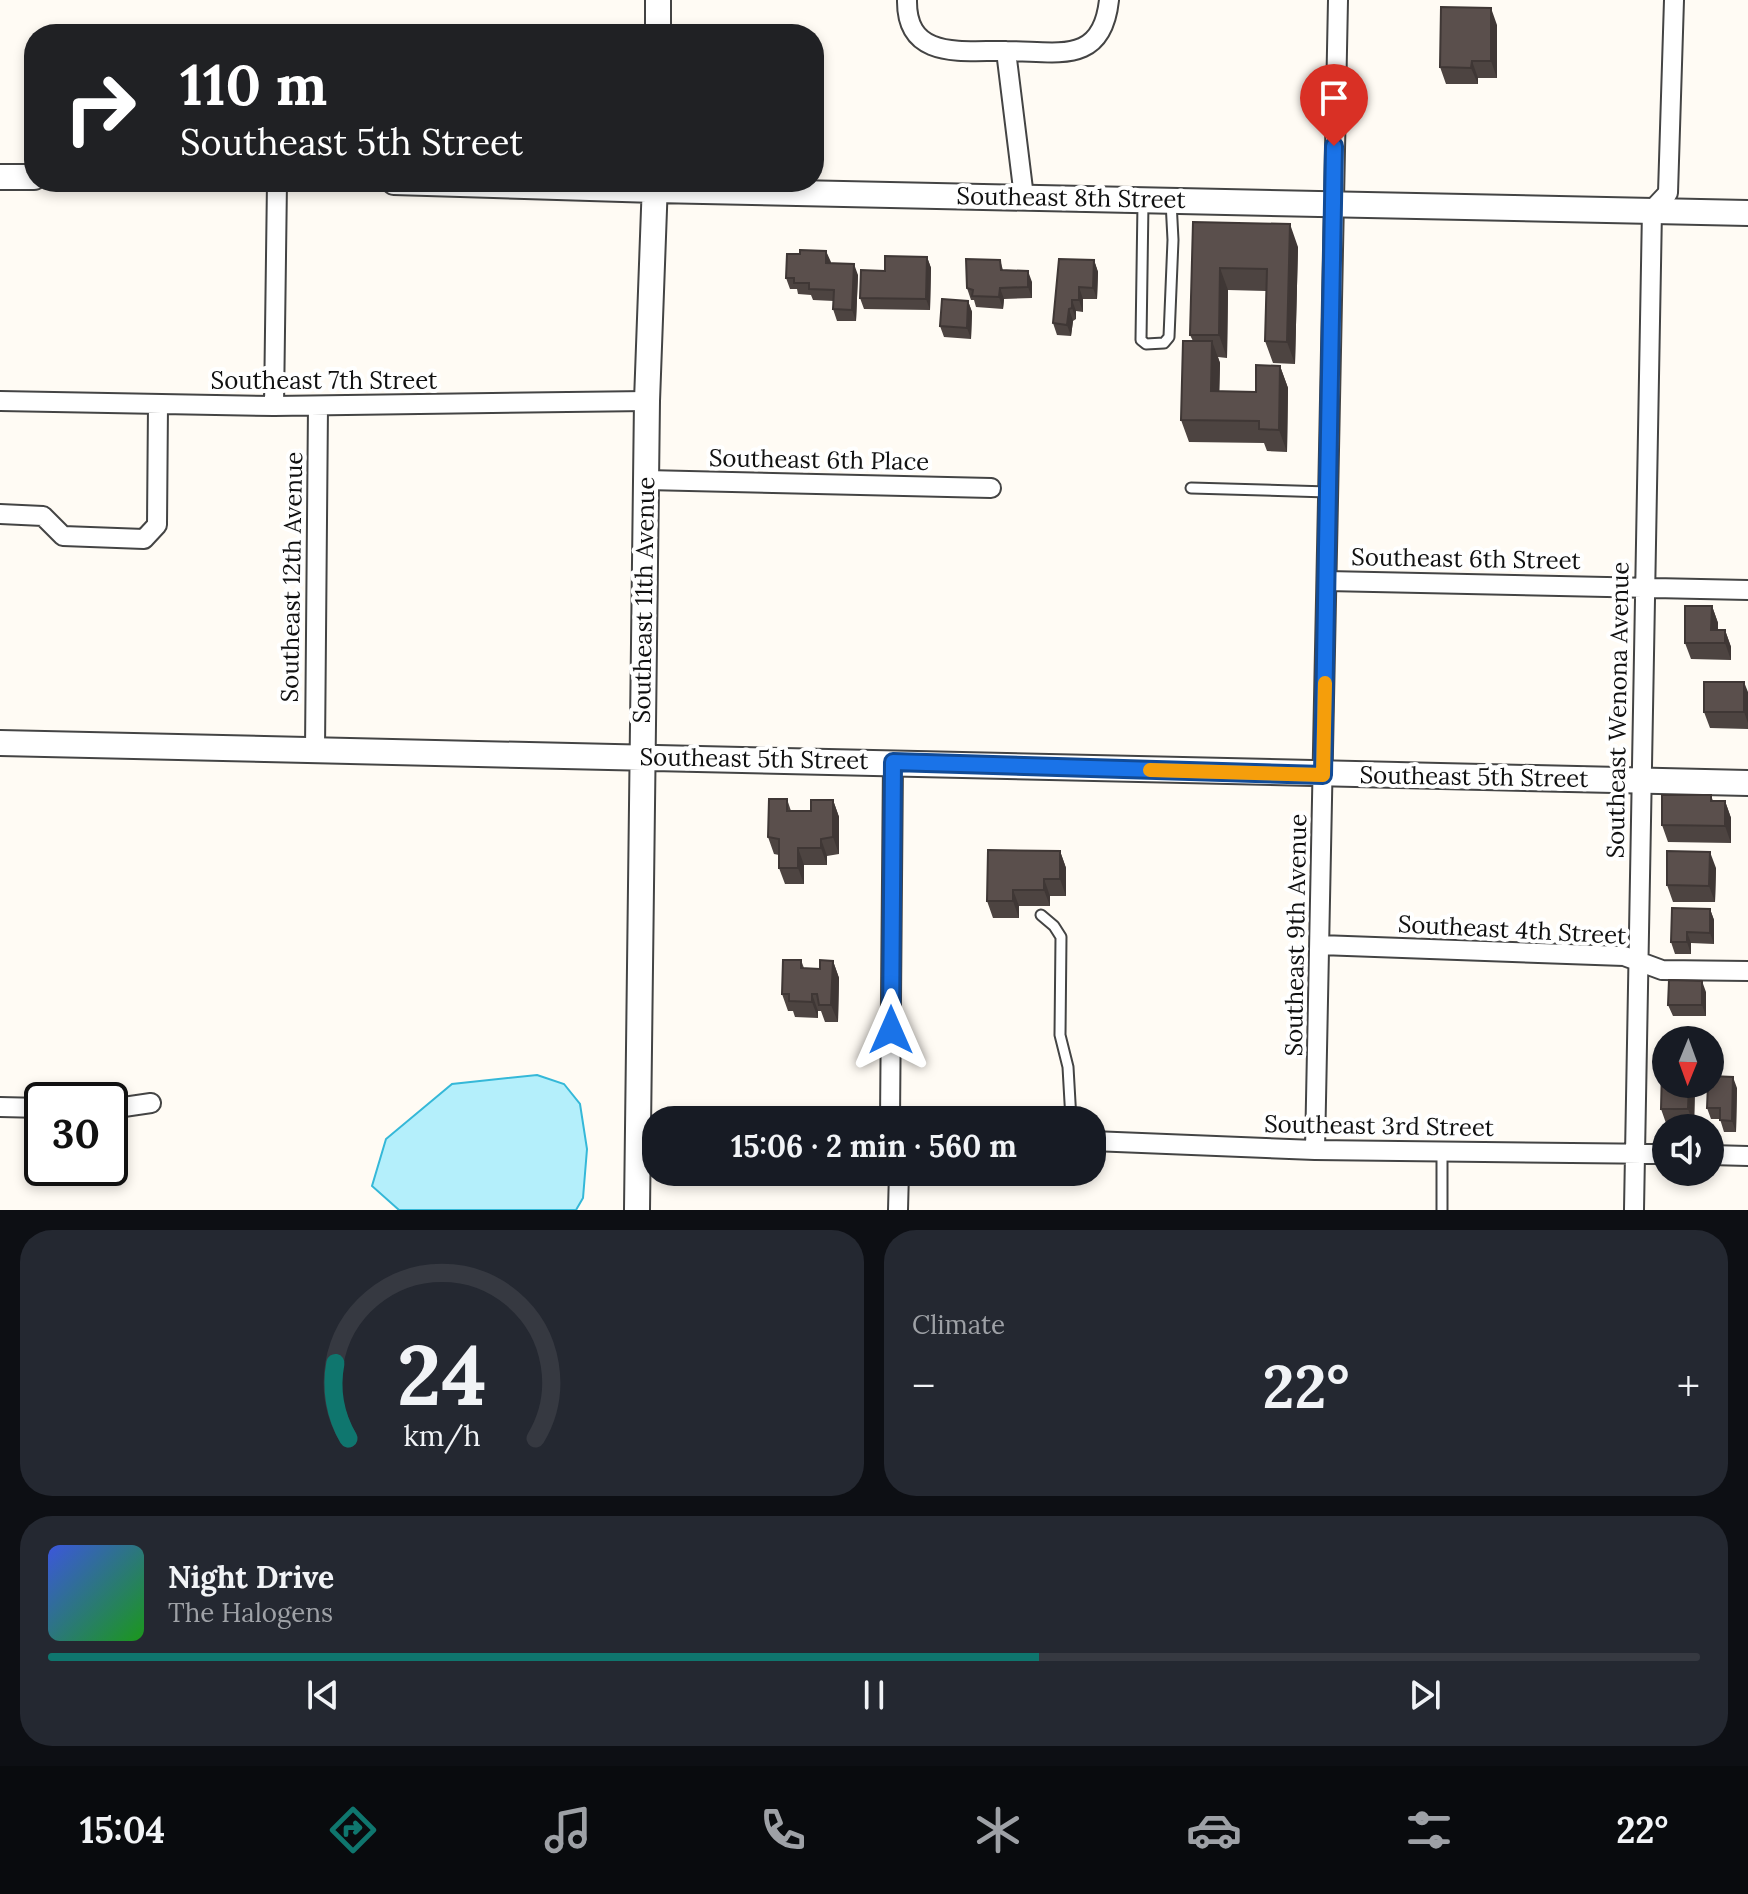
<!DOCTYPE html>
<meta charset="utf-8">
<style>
body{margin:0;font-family:Lora,serif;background:#242831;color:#f1f3f6;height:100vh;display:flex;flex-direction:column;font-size:30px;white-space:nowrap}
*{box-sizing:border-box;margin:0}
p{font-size:26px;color:#9ea1a6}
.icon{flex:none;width:44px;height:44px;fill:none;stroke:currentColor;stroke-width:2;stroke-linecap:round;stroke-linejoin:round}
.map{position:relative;height:1210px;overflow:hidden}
.drawer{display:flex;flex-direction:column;gap:20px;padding:20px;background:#0d0f14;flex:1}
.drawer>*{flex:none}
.guide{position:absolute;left:24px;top:24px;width:800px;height:168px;border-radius:32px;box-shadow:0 4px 12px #0003;background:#202124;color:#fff;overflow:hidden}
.needle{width:52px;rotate:181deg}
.fabs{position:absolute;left:1652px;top:1026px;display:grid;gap:16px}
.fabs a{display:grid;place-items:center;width:72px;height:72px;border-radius:50%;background:#171b24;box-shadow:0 4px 12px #0003;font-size:40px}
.speed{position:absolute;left:24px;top:1082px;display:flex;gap:16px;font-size:40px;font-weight:700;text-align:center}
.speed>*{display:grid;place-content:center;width:104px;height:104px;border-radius:50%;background:#171b24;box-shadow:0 4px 12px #0003;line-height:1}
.speed .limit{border:4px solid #111;border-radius:12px;background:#fff;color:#111}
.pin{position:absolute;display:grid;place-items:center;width:68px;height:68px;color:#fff;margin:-82px -34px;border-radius:50% 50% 50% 0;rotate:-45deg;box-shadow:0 0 8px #0007}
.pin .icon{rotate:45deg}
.me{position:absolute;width:88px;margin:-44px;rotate:0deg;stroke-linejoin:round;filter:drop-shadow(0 0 6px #0008)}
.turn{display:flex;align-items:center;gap:28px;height:168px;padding:0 24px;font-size:36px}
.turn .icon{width:104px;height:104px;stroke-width:2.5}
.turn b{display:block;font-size:56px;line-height:68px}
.big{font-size:60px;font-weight:800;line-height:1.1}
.drawer .card{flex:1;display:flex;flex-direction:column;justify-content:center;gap:12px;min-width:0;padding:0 28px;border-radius:32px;background:#242831}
.drawer .dial{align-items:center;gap:0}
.dial svg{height:208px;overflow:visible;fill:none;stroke:#363941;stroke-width:7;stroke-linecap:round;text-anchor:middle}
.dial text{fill:#f1f3f6;stroke:none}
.song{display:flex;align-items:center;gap:24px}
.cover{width:96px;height:96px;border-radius:12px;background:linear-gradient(135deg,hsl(230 70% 55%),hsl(120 70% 35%))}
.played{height:8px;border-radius:4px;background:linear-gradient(90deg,#0f766e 60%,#363941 60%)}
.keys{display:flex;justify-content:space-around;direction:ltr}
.heat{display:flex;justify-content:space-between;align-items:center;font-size:44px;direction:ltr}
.drawer .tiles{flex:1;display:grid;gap:20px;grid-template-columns:1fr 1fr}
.card:last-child{grid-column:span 2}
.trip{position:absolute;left:642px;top:1106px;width:464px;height:80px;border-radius:32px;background:#171b24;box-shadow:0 4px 12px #0003;font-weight:800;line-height:80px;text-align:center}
.tab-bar{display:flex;height:128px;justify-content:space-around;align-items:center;background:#090b0e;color:#9ea1a6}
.tab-bar .icon{width:56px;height:56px}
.tab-bar .on{color:#0f766e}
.tab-bar b{font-size:36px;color:#f1f3f6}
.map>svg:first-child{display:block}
.water{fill:#b4effb;stroke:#35b8d8;stroke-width:2}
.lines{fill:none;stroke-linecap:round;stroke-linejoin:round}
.service-casing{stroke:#444;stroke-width:13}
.minor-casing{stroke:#444;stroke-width:22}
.tertiary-casing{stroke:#444;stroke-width:28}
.service{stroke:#fff;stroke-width:9}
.minor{stroke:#fff;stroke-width:18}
.tertiary{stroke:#fff;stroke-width:24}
.wall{fill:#4d4441}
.shaded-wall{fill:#3f3735}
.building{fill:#5a4f4c;stroke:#3f3735;stroke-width:2}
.route-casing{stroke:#114b97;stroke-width:20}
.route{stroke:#1a73e8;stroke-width:14}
.slow{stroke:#f59e0b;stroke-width:14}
.labels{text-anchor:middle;stroke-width:8;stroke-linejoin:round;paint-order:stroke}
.street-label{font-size:24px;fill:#111;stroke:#fff}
</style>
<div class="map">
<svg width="1748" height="1210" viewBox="0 0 1748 1210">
<rect width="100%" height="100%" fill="#fffbf4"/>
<!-- water -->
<path class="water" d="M537,1075L564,1084L580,1104L587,1149L583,1198L576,1210H399L372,1186L386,1139L452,1084Z"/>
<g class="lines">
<!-- service casing -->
<g class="service-casing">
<path id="service" d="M1143,203L1141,340L1146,344L1164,343L1169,337L1173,240L1171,201
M1191,488L1328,492
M1041,915L1054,926L1061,937L1060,1035L1068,1067L1071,1120
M1442,1152V1210"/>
</g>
<!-- minor casing -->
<g class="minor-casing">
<path id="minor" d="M907,0C906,61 963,50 1006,51L1024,197
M1006,51C1057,51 1102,66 1109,0
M0,401L274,406L647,401
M274,406L277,182
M646,480L991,488
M0,514L43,516L63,536L144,539L157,525L158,405
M1327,581L1748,590
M315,749L318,406
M1320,945L1624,956L1662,970L1748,971
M0,1107L42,1108
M110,1109L151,1103
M890,1120L893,762
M1092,1141L1315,1150L1666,1154
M1315,1150L1338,0
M1710,1155L1748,1156
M898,1210L899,1172
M1634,1210L1652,210L1668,193L1674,0"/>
</g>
<!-- tertiary casing -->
<g class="tertiary-casing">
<path id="tertiary" d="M658,34V0
M0,177H34
M394,182L655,190L1748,213
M0,743L1748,783
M637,1210L647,401L655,182"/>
</g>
<!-- service -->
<use href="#service" class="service"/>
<!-- minor -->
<use href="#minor" class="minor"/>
<!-- tertiary -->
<use href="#tertiary" class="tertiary"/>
</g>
<!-- wall -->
<path class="wall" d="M1497,25V78H1478V84H1446L1440,67Z
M1193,222L1298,247L1295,364L1273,363L1265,341L1266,291L1228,290L1227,358L1218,357L1220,363L1219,391L1256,392L1280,366L1288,388L1287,452L1267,451L1264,443L1189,442L1181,420L1193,341L1190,335Z
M826,251L830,263L858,275L856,321H837L833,309L834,301L813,300L811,295L798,294L797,289H790L786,278L800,254Z
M927,257L931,268L930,310L864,309L860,298L885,271Z
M1000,260L1003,270L1032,282V298L1004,299L1003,309L976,307L974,300H971L967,288Z
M1094,260L1098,272L1097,299H1083V312L1076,311V319L1073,321L1071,336L1057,335L1053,323Z
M968,301L972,312L971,339L944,337L940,326Z
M1712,606L1718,623V630H1725L1731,647V660L1691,659L1685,643Z
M1748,692V729L1710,728L1704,712Z
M1711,795L1713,801H1725L1731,818V843L1668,842L1662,825Z
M787,799L791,811H811L833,800L839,817V854L827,856V865H804V884H785L779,868V855L774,854L768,837Z
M1060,851L1066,868V896H1050V906H1019V918H993L987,901Z
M1716,868L1715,902H1673L1667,885Z
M1710,909L1714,920V944L1691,943V954H1675L1671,942Z
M801,960L804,968L820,969L833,961L839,978L838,1022H825L821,1011H818V1018L795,1017L793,1011H788L782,994Z
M1706,992V1016H1673L1668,1005Z
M1695,1085L1694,1126H1667L1661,1109Z
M1737,1088L1736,1132H1724L1720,1119H1711L1707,1108Z"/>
<!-- shaded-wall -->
<path class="shaded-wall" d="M1491,8L1497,25V78L1491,61Z
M1472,61L1478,78V84L1471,68Z
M1290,224L1298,247L1295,364L1287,342Z
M826,251L831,262L830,274L826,263Z
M927,257L931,268L930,310L926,299Z
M1094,260L1098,272L1097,299L1093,288Z
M854,264L858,275L856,321L852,310Z
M1220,268L1228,290L1227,358L1219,335Z
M1028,271L1032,282V298L1028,287Z
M1079,287L1083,299V312L1079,300Z
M1000,288L1004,299L1003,309L999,297Z
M1072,300L1076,311V319L1072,308Z
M968,301L972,312L971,339L967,328Z
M1069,309L1073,321L1071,336L1067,325Z
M1212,341L1220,363L1219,413L1211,391Z
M1280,366L1288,388L1287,452L1279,430Z
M1712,606L1718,623L1717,643L1711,630Z
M1725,630L1731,647V660L1725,643Z
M1744,682L1748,692V723L1744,712Z
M833,800L839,817V854L833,837Z
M1725,801L1731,818V843L1725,826Z
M821,839L827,856V865L821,848Z
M798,848L804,865V884L798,868Z
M1060,851L1066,868V896L1060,879Z
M1710,852L1716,868L1715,902L1709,886Z
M1044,879L1050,896V906L1044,890Z
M1013,890L1019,906V918L1013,901Z
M1710,909L1714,920V944L1710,933Z
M1687,932L1691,943V954L1687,942Z
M833,961L839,978L838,1022L831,1005Z
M1702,981L1706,992V1016L1702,1005Z
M812,994L818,1011V1018L812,1002Z
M1733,1077L1737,1088L1736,1132L1732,1121Z
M1689,1084H1695L1694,1126L1688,1109Z"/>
<!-- building -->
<path class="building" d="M1441,7L1491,8V61H1472L1471,68L1440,67Z
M1193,222L1290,224L1287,342L1265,341L1267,269L1220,268L1219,335H1190Z
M800,250L826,251V263L854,264L852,310L833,309L834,290L809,289V283H794V278H786L787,254H800Z
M885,256L927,257L926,299L860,298L861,270L885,271Z
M966,259L1000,260L1001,270L1028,271V287L1000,288L999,297L972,296L973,290L967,288Z
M1059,259L1094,260L1093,288L1079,287V300H1072V308L1069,309L1067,325L1053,323Z
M942,299L968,301L967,328L940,326Z
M1183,341H1212L1211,391L1256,392V365L1280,366L1279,430L1259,429V421L1181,420Z
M1685,606H1712L1711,630H1725V643H1685Z
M1704,682H1744V712H1704Z
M1662,795H1711V801H1725V826L1662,825Z
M769,799H787V811H811V800H833V837L821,839V848H798V868H779V839L768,837Z
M988,850L1060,851V879H1044V890H1013V901H987Z
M1667,851L1710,852L1709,886L1667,885Z
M1672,908L1710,909V933L1687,932V942H1671Z
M783,960H801V968L820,969V960L833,961L831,1005H819L817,994H812V1002L789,1001V994H782Z
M1669,980L1702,981V1005H1668Z
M1662,1068H1666V1084H1689L1688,1109H1661Z
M1710,1076L1733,1077L1732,1121L1720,1120V1108H1707L1708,1084H1710Z"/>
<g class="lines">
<!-- route casing -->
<g class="route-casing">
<path id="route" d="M891,1030L893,762L1323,775L1334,146"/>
</g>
<!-- route -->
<use href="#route" class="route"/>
<!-- slow -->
<path class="slow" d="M1150,770L1323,775L1325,683"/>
</g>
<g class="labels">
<!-- street labels -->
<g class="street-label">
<text transform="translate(1071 198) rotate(1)" y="8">Southeast 8th Street</text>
<text x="324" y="389">Southeast 7th Street</text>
<text transform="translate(819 460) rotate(1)" y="8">Southeast 6th Place</text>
<text transform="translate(1466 559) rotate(1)" y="8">Southeast 6th Street</text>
<text transform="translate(292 577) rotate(-89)" y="8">Southeast 12th Avenue</text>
<text transform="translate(644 600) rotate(-89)" y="8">Southeast 11th Avenue</text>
<text transform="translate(1618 710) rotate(-89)" y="8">Southeast Wenona Avenue</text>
<text transform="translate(754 759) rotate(1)" y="8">Southeast 5th Street</text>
<text transform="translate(1474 777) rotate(1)" y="8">Southeast 5th Street</text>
<text transform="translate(1512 930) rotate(3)" y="8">Southeast 4th Street</text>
<text transform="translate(1296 935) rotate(-89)" y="8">Southeast 9th Avenue</text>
<text transform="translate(1379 1126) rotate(1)" y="8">Southeast 3rd Street</text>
</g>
</g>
</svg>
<div class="fabs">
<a><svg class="needle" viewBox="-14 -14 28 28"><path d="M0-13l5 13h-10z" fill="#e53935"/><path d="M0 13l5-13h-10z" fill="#9ea1a6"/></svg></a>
<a><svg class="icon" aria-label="sound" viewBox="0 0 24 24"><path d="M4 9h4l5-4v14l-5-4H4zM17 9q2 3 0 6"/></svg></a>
</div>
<div class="speed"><div class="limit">30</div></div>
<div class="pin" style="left:1334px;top:146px;background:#d93025"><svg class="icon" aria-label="arrive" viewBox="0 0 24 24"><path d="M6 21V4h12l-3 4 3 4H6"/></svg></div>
<svg class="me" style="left:891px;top:1030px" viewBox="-20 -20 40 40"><path d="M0-17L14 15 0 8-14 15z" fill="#1a73e8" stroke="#fff" stroke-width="4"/></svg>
<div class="trip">15:06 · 2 min · 560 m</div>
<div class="guide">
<div class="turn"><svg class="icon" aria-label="right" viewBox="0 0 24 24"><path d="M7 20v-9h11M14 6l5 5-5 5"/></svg><div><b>110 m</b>Southeast 5th Street</div></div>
</div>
</div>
<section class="drawer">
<div class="tiles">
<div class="card dial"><svg viewBox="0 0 100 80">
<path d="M14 69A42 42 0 1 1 86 69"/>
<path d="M14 69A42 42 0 0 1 9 40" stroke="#0f766e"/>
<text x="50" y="56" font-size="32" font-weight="700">24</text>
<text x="50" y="72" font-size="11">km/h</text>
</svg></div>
<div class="card"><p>Climate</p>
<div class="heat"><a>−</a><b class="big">22°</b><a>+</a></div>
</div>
<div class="card">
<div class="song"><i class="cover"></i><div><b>Night Drive</b><p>The Halogens</p></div></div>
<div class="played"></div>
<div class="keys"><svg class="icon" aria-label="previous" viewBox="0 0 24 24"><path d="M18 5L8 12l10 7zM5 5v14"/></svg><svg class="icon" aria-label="pause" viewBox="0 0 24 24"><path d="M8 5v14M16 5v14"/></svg><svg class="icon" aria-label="next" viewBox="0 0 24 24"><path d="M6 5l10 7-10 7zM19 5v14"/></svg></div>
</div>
</div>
</section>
<nav class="tab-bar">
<b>15:04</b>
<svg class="icon on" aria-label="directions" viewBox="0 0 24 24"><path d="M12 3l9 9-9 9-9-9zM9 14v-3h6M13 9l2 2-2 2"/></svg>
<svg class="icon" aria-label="music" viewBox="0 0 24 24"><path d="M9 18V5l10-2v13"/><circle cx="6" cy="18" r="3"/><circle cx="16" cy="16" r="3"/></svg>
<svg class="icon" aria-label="phone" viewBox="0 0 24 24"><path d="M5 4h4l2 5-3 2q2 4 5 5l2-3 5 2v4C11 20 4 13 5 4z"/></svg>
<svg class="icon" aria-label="climate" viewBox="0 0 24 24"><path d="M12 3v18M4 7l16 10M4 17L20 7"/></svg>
<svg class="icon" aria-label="car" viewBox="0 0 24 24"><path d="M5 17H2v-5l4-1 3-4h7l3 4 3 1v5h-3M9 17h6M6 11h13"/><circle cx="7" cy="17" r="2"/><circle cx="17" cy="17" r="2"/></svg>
<svg class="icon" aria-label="filters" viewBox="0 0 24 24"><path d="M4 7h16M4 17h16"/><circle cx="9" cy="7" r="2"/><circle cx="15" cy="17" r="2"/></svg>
<b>22°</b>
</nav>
